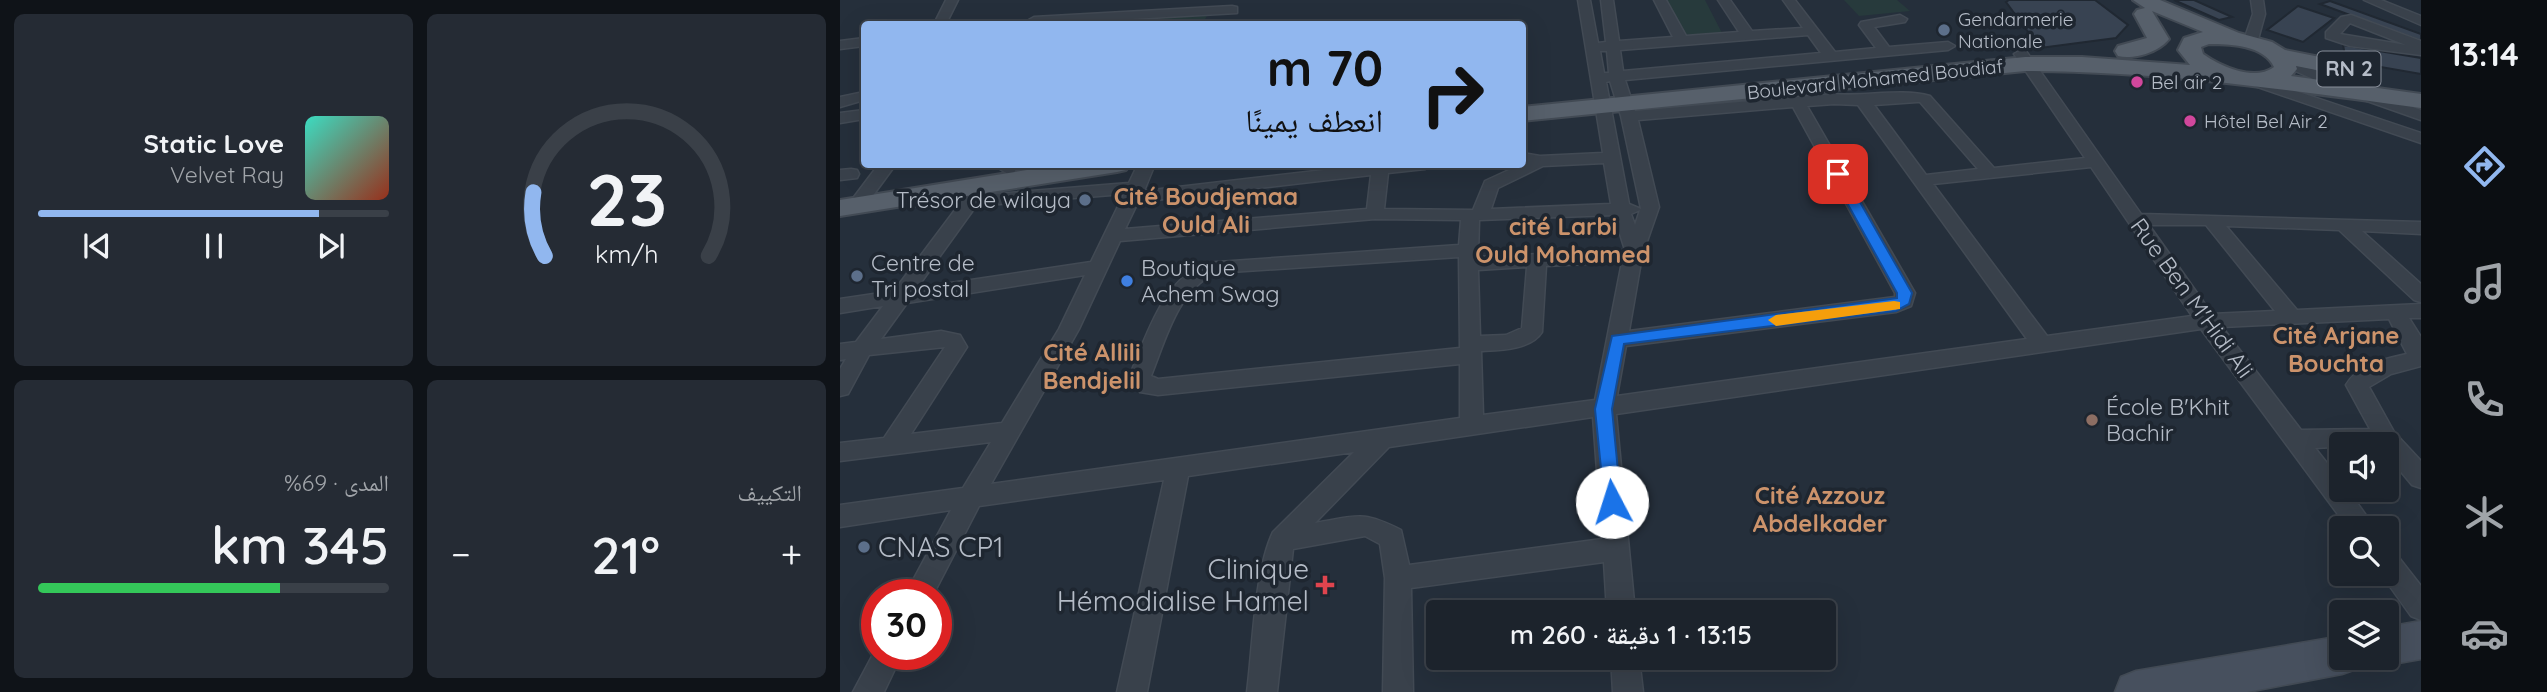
<!DOCTYPE html>
<html lang="ar">
<meta charset="utf-8">
<style>
body{margin:0;font-family:Quicksand,"Noto Naskh Arabic",sans-serif;background:#252b34;color:#f1f3f6;direction:rtl;height:100vh;display:flex;flex-direction:column;font-size:26px;white-space:nowrap}
*{box-sizing:border-box;margin:0}
p{font-size:23px;color:#a0a4a9}
.icon{flex:none;width:38px;height:38px;fill:none;stroke:currentColor;stroke-width:2;stroke-linecap:round;stroke-linejoin:round}
.map{position:relative;flex:1;overflow:hidden;direction:ltr}
.sheet{display:flex;flex-direction:column;gap:14px;padding:14px;background:#0f1318;width:840px}
.sheet>*{flex:none}
.hud{position:absolute;left:21px;top:21px;width:665px;height:147px;border-radius:7px;box-shadow:0 7px 28px #0002,0 0 0 2px #3a4048;direction:rtl;background:#91b7ef;color:#111;overflow:hidden}
.controls{position:absolute;left:1489px;top:432px;display:grid;gap:14px}
.controls a{display:grid;place-items:center;width:70px;height:70px;border-radius:7px;background:#1c232c;box-shadow:0 7px 28px #0002,0 0 0 2px #3a4048;font-size:35px}
.speed{position:absolute;left:21px;top:579px;display:flex;gap:14px;font-size:35px;font-weight:700;text-align:center}
.speed>*{display:grid;place-content:center;width:91px;height:91px;border-radius:50%;background:#1c232c;box-shadow:0 7px 28px #0002,0 0 0 2px #3a4048;line-height:1}
.speed .limit{border:10px solid #d22;background:#fff;color:#111}
.pin{position:absolute;display:grid;place-items:center;width:60px;height:60px;color:#fff;margin:-30px;border-radius:14px;box-shadow:0 4px 10px #0006}
.me{position:absolute;width:77px;margin:-38px;rotate:355deg;stroke-linejoin:round;filter:drop-shadow(0 0 5px #0008)}
.turn{display:flex;align-items:center;gap:24px;height:147px;padding:0 28px;font-size:32px}
.turn .icon{width:91px;height:91px;stroke-width:2.5}
.turn b{display:block;font-size:49px;line-height:60px}
.big{font-size:52px;font-weight:600;line-height:1.1}
.sheet .card{flex:1;display:flex;flex-direction:column;justify-content:center;gap:10px;min-width:0;padding:0 24px;border-radius:10px;background:#252b34}
.sheet .dial{align-items:center;gap:0}
.dial svg{height:182px;overflow:visible;fill:none;stroke:#3a4048;stroke-width:7;stroke-linecap:round;text-anchor:middle}
.dial text{fill:#f1f3f6;stroke:none}
.song{display:flex;align-items:center;gap:21px}
.cover{width:84px;height:84px;border-radius:10px;background:linear-gradient(135deg,hsl(170 70% 55%),hsl(10 70% 35%))}
.played{height:7px;border-radius:4px;background:linear-gradient(90deg,#91b7ef 80%,#3a4048 80%)}
.keys{display:flex;justify-content:space-around;direction:ltr}
.heat{display:flex;justify-content:space-between;align-items:center;font-size:38px;direction:ltr}
.charge{height:10px;border-radius:5px;background:linear-gradient(90deg,#34c759 69%,#3a4048 0)}
.sheet .tiles{flex:1;display:grid;gap:14px;grid-template-columns:repeat(2,1fr)}
.trip{position:absolute;left:586px;top:600px;width:410px;height:70px;border-radius:7px;background:#1c232c;box-shadow:0 7px 28px #0002,0 0 0 2px #3a4048;font-weight:600;line-height:70px;text-align:center;direction:rtl}
main{display:flex;flex:1;min-height:0}
.tabs{display:flex;flex-direction:column;width:126px;justify-content:space-around;align-items:center;background:#0b0e12;color:#a0a4a9}
.tabs .icon{width:49px;height:49px}
.tabs .selected{color:#91b7ef}
.tabs b{font-size:32px;color:#f1f3f6}
.map>svg:first-child{display:block}
.green{fill:#273a3c}
.building{fill:#384352;stroke:#202832;stroke-width:2}
.lines{fill:none;stroke-linecap:round;stroke-linejoin:round}
.street-casing{stroke:#424a54;stroke-width:3}
.secondary-casing{stroke:#424a54;stroke-width:3}
.primary-casing{stroke:#424a54;stroke-width:4}
.street{fill:#39414b;fill-rule:evenodd}
.secondary{fill:#47505e;fill-rule:evenodd}
.primary{fill:#57606b;fill-rule:evenodd}
.route{fill:#1a73e8;stroke:#114b97;stroke-width:2}
.slow{fill:#f59e0b}
.service-dot{fill:#5c6f8a;stroke:#1e2630;stroke-width:2.5}
.hotel-dot{fill:#d1479c;stroke:#1e2630;stroke-width:2.5}
.shop-dot{fill:#3f7fe0;stroke:#1e2630;stroke-width:2.5}
.education-dot{fill:#8d6e63;stroke:#1e2630;stroke-width:2.5}
.health-dot{fill:#e0444e;stroke:#1e2630;stroke-width:2.5}
.labels{text-anchor:middle;stroke-width:7;stroke-linejoin:round;paint-order:stroke}
.far-poi-label{font-size:19px;fill:#b5bcc7;stroke:#1e2630;text-anchor:start}
.far-street-label{font-size:19px;fill:#b5bcc7;stroke:#1e2630}
.shield{fill:#1e2630;stroke:#888f9a;stroke-width:2}
.shield-label{font-size:21px;font-weight:bold;fill:#b5bcc7}
.poi-label{font-size:23px;fill:#b5bcc7;stroke:#1e2630;text-anchor:start}
.street-label{font-size:23px;fill:#b5bcc7;stroke:#1e2630}
.neighbourhood-label{font-size:24px;font-weight:bold;fill:#cc936b;stroke:#1e2630}
.near-poi-label{font-size:28px;fill:#b5bcc7;stroke:#1e2630;text-anchor:start}
</style>
<main>
<nav class="tabs">
<b>13:14</b>
<svg class="icon selected" aria-label="directions" viewBox="0 0 24 24"><path d="M12 3l9 9-9 9-9-9zM9 14v-3h6M13 9l2 2-2 2"/></svg>
<svg class="icon" aria-label="music" viewBox="0 0 24 24"><path d="M9 18V5l10-2v13"/><circle cx="6" cy="18" r="3"/><circle cx="16" cy="16" r="3"/></svg>
<svg class="icon" aria-label="phone" viewBox="0 0 24 24"><path d="M5 4h4l2 5-3 2q2 4 5 5l2-3 5 2v4C11 20 4 13 5 4z"/></svg>
<svg class="icon" aria-label="climate" viewBox="0 0 24 24"><path d="M12 3v18M4 7l16 10M4 17L20 7"/></svg>
<svg class="icon" aria-label="car" viewBox="0 0 24 24"><path d="M5 17H2v-5l4-1 3-4h7l3 4 3 1v5h-3M9 17h6M6 11h13"/><circle cx="7" cy="17" r="2"/><circle cx="17" cy="17" r="2"/></svg>
</nav>
<div class="map">
<svg width="1581" height="692" viewBox="0 0 1581 692">
<rect width="100%" height="100%" fill="#252f3b"/>
<!-- green -->
<path class="green" d="M822,0H865L882,33L840,35Z
M1004,0H1057L1070,11L1019,16Z
M367,16L362,24H277L282,18Z"/>
<!-- building -->
<path class="building" d="M1169,0H1255L1288,25L1276,38L1200,48L1166,2Z
M1334,0H1354L1392,17L1379,20Z
M1490,1L1581,34V41L1480,4Z
M1458,6L1494,18L1463,42L1427,30Z
M1503,45L1581,58V74L1506,61Z"/>
<g class="lines">
<!-- street casing -->
<g class="street-casing">
<path id="street" d="M106,0H118L106,24H94Z
M738,0H750L758,43L766,42L761,0H773L779,41L833,37L814,0H826L846,36L899,32L878,0H890L912,31L963,28L943,0H955L995,52L1036,48L1019,25L1021,22L1060,15L1067,19L1065,22L1034,27L1049,47L1108,42L1115,46L1108,50L785,80L795,111L994,94C1025,97 1061,88 1090,96L1154,168L1245,158L1174,54L1181,50L1186,51L1301,214L1581,222V234L1522,231L1581,284V302L1574,300L1499,230L1386,226L1457,310L1581,304V318H1569L1581,337V366L1551,374L1529,387L1554,432L1581,461V488L1572,485L1547,455V444L1475,448L1502,482V490H1508L1535,528H1508L1361,329L776,414L795,612H767L764,562L571,588L573,692H543L545,578L540,544L525,536L453,549L437,692H407C413,647 414,572 433,532L514,452L348,476L307,692H277L324,480L139,506L93,595H65L111,510L0,527V505L123,488L151,442L0,461V443L44,438L105,347L29,355L8,394L0,396V369L6,359L0,360V344L16,342L43,306L0,313V299L54,291L118,206H65L59,205L56,201L59,197L131,196L289,183L298,164H315L304,191L536,164H593L585,169L548,173L544,209L633,210L645,181L682,164V153L700,156L763,153ZM968,35L981,53L783,71L780,50ZM760,51H767L769,73H764ZM770,81L781,116L801,209L789,204L766,82ZM1077,102H1080L1138,169L1086,175L1034,105ZM994,104L1018,105L1187,339L777,396L786,346L1056,312L1071,306L1075,293L967,106ZM953,107L1055,293V297L789,331L802,256L819,207L798,120ZM764,163L771,204L651,209L658,188L703,166ZM1251,167L1352,316L1207,336L1093,184ZM531,175L527,209L285,229L298,202ZM284,194L251,262L77,288L136,206ZM800,210L795,225L791,214ZM774,215L785,250L638,257L639,220ZM535,219L621,220L619,245L364,263C321,284 307,335 289,377L300,392L318,395L620,364V418L151,484L239,329L280,241ZM1309,225H1366L1435,311L1372,314ZM619,257L620,348L318,379L311,376C326,339 337,292 375,273ZM782,262L755,400L643,415L641,351C659,350 691,350 702,332L706,266ZM687,267L682,328L666,335L640,336L638,270ZM245,275L219,329L162,423L71,434L127,347L120,335L101,331L41,339L67,303ZM1549,319L1567,354C1545,359 1518,364 1506,385L1530,429L1461,430L1382,327ZM753,417L762,539L569,565L561,530C521,510 518,516 475,523L549,447Z
M1411,0H1423L1425,14L1417,43L1410,47L1403,43L1413,14Z
M1524,0H1541L1581,16V25Z
M392,6L397,7V13L202,24L187,21L194,17Z
M1511,15L1581,41V55L1510,46L1486,38V32L1501,17ZM1510,23L1566,45L1500,34Z
M24,38V46L0,49V41Z
M1442,56L1520,89L1581,110V120L1510,95L1437,63L1435,60Z
M1414,77L1581,133V143L1409,84V78Z
M24,92V100L0,107V97Z
M24,110V119L0,123V113Z
M39,164H56L23,209H11L8,205Z
M162,164H178L174,173L168,174L160,169Z
M11,169L17,170L19,174L17,178L0,180V170Z
M1547,550L1556,554L1581,586V620L1571,616L1541,574H1547Z
M37,647V654H62L44,692H13Z
M771,658H799L803,692H773Z"/>
</g>
<!-- secondary casing -->
<g class="secondary-casing">
<path id="secondary" d="M1581,621V659L1547,665L1533,659L1547,658V627Z
M1502,636V658H1521L1516,669L1502,674L1407,692H1275L1281,677L1296,671Z"/>
</g>
<!-- primary casing -->
<g class="primary-casing">
<path id="primary" d="M1293,0H1320L1399,33L1432,42L1445,50L1535,68L1538,73L1535,78L1527,80L1456,66L1457,69L1451,76L1581,94V108C1449,90 1318,71 1185,71L682,121V107L1185,57H1242L1350,65L1338,50L1344,38L1363,32L1312,11L1329,39C1319,52 1294,60 1278,56L1275,51L1278,46L1307,38L1294,14L1297,10L1305,8ZM1369,44C1390,44 1424,45 1434,67C1414,82 1380,66 1363,54L1361,47Z
M224,164H290L286,170L277,172L0,216V200Z"/>
</g>
<!-- street -->
<use href="#street" class="street"/>
<!-- secondary -->
<use href="#secondary" class="secondary"/>
<!-- primary -->
<use href="#primary" class="primary"/>
</g>
<!-- route -->
<path class="route" d="M998,170L1004,174L1072,293L1069,304L1056,311L784,344L772,409L781,502L778,508H765L755,409L772,336L1057,298V293L991,174Z"/>
<!-- slow -->
<path class="slow" d="M1054,301L1060,302V309L936,326L928,320L936,315Z"/>
<!-- markers -->
<g class="service-dot">
<circle cx="1104" cy="30" r="7"/>
<circle cx="245" cy="200" r="7"/>
<circle cx="17" cy="276" r="7"/>
<circle cx="24" cy="547" r="7"/>
</g>
<g class="hotel-dot">
<circle cx="1297" cy="82" r="7"/>
<circle cx="1350" cy="121" r="7"/>
</g>
<circle class="shop-dot" cx="287" cy="281" r="7"/>
<circle class="education-dot" cx="1252" cy="420" r="7"/>
<path class="health-dot" d="M481.5 574.5h7v7h7v7h-7v7h-7v-7h-7v-7h7z"/>
<g class="labels">
<!-- far-poi labels -->
<g class="far-poi-label">
<text x="1118" y="26">Gendarmerie<tspan x="1118" dy="22">Nationale</tspan></text>
<text x="1311" y="89">Bel air 2</text>
<text x="1364" y="128">Hôtel Bel Air 2</text>
</g>
<!-- far-street labels -->
<g class="far-street-label">
<text transform="translate(1035 79) rotate(-6)" y="7">Boulevard Mohamed Boudiaf</text>
</g>
<!-- shield labels -->
<rect class="shield" x="1477.5" y="51.5" width="63" height="35" rx="5"/>
<g class="shield-label">
<text x="1509" y="76">RN 2</text>
</g>
<!-- poi labels -->
<g class="poi-label">
<text x="231" y="208" text-anchor="end">Trésor de wilaya</text>
<text x="31" y="271">Centre de<tspan x="31" dy="26">Tri postal</tspan></text>
<text x="301" y="276">Boutique<tspan x="301" dy="26">Achem Swag</tspan></text>
<text x="1266" y="415">École B'Khit<tspan x="1266" dy="26">Bachir</tspan></text>
</g>
<!-- street labels -->
<g class="street-label">
<text transform="translate(1352 298) rotate(54)" y="8">Rue Ben M'Hidi Ali</text>
</g>
<!-- neighbourhood labels -->
<g class="neighbourhood-label">
<text x="366" y="205">Cité Boudjemaa<tspan x="366" dy="28">Ould Ali</tspan></text>
<text x="723" y="235">cité Larbi<tspan x="723" dy="28">Ould Mohamed</tspan></text>
<text x="1496" y="344">Cité Arjane<tspan x="1496" dy="28">Bouchta</tspan></text>
<text x="252" y="361">Cité Allili<tspan x="252" dy="28">Bendjelil</tspan></text>
<text x="980" y="504">Cité Azzouz<tspan x="980" dy="28">Abdelkader</tspan></text>
</g>
<!-- near-poi labels -->
<g class="near-poi-label">
<text x="38" y="557">CNAS CP1</text>
<text x="469" y="579" text-anchor="end">Clinique<tspan x="469" dy="32">Hémodialise Hamel</tspan></text>
</g>
</g>
</svg>
<div class="controls">
<a><svg class="icon" aria-label="sound" viewBox="0 0 24 24"><path d="M4 9h4l5-4v14l-5-4H4zM17 9q2 3 0 6"/></svg></a>
<a><svg class="icon" aria-label="search" viewBox="0 0 24 24"><circle cx="10" cy="10" r="6"/><path d="M15 15l6 6"/></svg></a>
<a><svg class="icon" aria-label="layers" viewBox="0 0 24 24"><path d="M12 4l9 5-9 5-9-5zM3 14l9 5 9-5"/></svg></a>
</div>
<div class="speed"><div class="limit">30</div></div>
<div class="pin" style="left:998px;top:174px;background:#d93025"><svg class="icon" aria-label="arrive" viewBox="0 0 24 24"><path d="M6 21V4h12l-3 4 3 4H6"/></svg></div>
<svg class="me" style="left:772px;top:502px" viewBox="-20 -20 40 40"><circle r="19" fill="#fff"/><path d="M0-13L10 11 0 6-10 11z" fill="#1a73e8"/></svg>
<div class="trip">13:15 · 1 دقيقة · 260 m</div>
<div class="hud">
<div class="turn"><svg class="icon" aria-label="right" viewBox="0 0 24 24"><path d="M7 20v-9h11M14 6l5 5-5 5"/></svg><div><b>70 m</b>انعطف يمينًا</div></div>
</div>
</div>
<section class="sheet">
<div class="tiles">
<div class="card dial"><svg viewBox="0 0 100 80">
<path d="M14 69A42 42 0 1 1 86 69"/>
<path d="M14 69A42 42 0 0 1 9 41" stroke="#91b7ef"/>
<text x="50" y="56" font-size="32" font-weight="700">23</text>
<text x="50" y="72" font-size="11">km/h</text>
</svg></div>
<div class="card">
<div class="song"><i class="cover"></i><div><b>Static Love</b><p>Velvet Ray</p></div></div>
<div class="played"></div>
<div class="keys"><svg class="icon" aria-label="previous" viewBox="0 0 24 24"><path d="M18 5L8 12l10 7zM5 5v14"/></svg><svg class="icon" aria-label="pause" viewBox="0 0 24 24"><path d="M8 5v14M16 5v14"/></svg><svg class="icon" aria-label="next" viewBox="0 0 24 24"><path d="M6 5l10 7-10 7zM19 5v14"/></svg></div>
</div>
<div class="card"><p>التكييف</p>
<div class="heat"><a>−</a><b class="big">21°</b><a>+</a></div>
</div>
<div class="card"><p>المدى · 69%</p><b class="big">345 km</b><div class="charge"></div></div>
</div>
</section>
</main>
